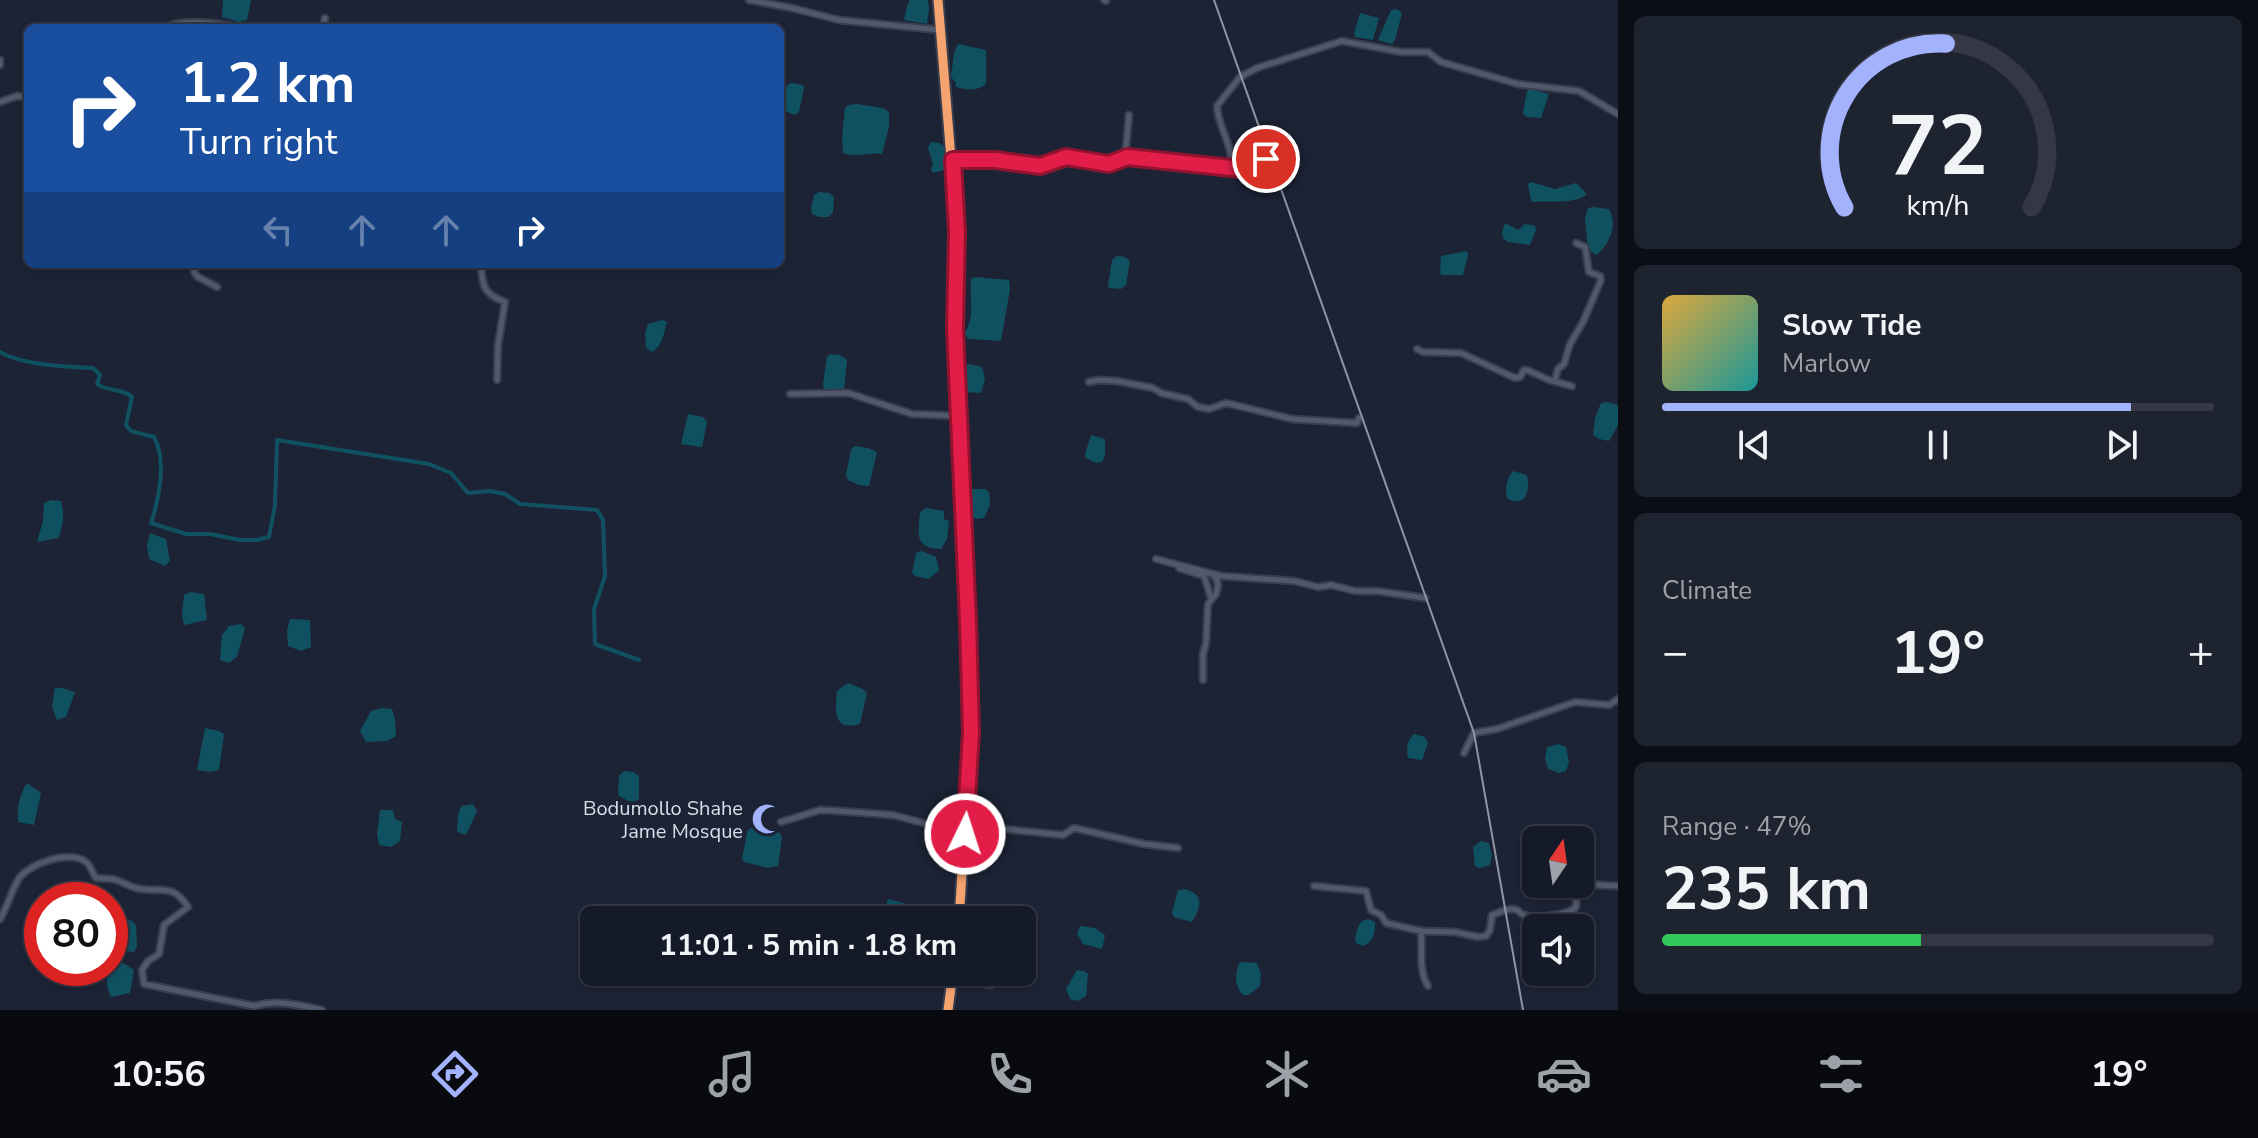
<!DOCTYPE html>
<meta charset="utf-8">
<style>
body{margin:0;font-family:"Nunito Sans",sans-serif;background:#1e2330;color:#f1f3f6;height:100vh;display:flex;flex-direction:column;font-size:30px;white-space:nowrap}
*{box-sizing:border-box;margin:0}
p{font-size:26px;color:#9da1a8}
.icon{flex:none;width:44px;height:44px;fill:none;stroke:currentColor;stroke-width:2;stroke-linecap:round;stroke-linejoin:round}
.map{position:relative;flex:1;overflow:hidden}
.panel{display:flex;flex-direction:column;gap:16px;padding:16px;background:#0c0e16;width:640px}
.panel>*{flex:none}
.top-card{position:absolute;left:24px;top:24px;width:760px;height:244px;border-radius:12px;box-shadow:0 2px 6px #0004,0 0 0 2px #343845;background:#1a4fa0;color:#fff;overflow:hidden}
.needle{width:52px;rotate:13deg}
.tools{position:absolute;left:1522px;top:826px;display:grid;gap:16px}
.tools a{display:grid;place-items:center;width:72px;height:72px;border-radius:12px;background:#151a28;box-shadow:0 2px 6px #0004,0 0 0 2px #343845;font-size:40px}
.speed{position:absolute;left:24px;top:882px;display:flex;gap:16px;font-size:40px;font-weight:700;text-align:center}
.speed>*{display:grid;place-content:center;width:104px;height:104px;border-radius:50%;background:#151a28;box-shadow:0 2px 6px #0004,0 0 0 2px #343845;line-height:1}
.speed .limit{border:12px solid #d22;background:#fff;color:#111}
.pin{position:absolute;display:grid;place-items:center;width:68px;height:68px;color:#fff;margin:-34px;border:4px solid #fff;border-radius:50%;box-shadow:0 2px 8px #0007}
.me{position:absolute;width:88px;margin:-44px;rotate:4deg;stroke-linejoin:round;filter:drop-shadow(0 0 6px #0008)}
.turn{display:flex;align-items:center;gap:28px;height:168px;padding:0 24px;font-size:36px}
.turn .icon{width:104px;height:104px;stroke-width:2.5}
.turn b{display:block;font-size:56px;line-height:68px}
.lanes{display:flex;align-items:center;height:76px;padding:0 24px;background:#0003;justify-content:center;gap:40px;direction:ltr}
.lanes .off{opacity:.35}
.big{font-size:60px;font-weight:700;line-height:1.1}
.panel .card{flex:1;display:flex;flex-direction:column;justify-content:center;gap:12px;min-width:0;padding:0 28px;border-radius:12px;background:#1e2330}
.panel .dial{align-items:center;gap:0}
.dial svg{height:208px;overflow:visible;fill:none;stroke:#343845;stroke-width:7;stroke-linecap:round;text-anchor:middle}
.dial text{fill:#f1f3f6;stroke:none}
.song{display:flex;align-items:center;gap:24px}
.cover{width:96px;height:96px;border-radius:12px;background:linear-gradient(135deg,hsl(40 70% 55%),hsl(180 70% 35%))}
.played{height:8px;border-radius:4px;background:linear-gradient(90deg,#a2b2fd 85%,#343845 85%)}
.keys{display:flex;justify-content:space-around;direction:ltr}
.heat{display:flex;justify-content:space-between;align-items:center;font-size:44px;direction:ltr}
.charge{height:12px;border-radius:6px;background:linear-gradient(90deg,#34c759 47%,#343845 0)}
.trip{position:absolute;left:580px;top:906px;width:456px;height:80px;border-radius:12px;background:#151a28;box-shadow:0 2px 6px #0004,0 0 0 2px #343845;font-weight:700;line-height:80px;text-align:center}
.menu{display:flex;height:128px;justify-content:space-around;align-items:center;background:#080a10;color:#9da1a8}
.menu .icon{width:56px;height:56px}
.menu .current{color:#a2b2fd}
.menu b{font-size:36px;color:#f1f3f6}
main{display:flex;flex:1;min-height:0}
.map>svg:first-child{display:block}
.water{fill:#105161}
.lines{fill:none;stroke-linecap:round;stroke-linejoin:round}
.canal{stroke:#105161;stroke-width:4}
.minor-casing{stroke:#393e4d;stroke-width:9}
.highway-casing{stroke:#393e4d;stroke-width:13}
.minor{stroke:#50586c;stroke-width:5}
.highway{stroke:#f5a470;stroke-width:9}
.rail{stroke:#9095a4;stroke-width:2}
.route-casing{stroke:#92132f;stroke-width:20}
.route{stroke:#e11d48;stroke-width:14}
.labels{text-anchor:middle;stroke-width:8;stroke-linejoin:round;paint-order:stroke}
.poi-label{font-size:20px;fill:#d8dde9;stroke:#1c2335;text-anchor:end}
</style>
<main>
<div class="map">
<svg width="1618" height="1010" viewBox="0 0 1618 1010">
<rect width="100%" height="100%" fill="#1c2335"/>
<!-- water -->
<path class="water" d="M223,0H251L247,20L239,22L222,17Z
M910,0H928L929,8L927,24L904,20L907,6Z
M1397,9L1402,13L1395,40L1392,44L1378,40L1391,10Z
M1360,13L1379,18L1373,40L1355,37L1354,33Z
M958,44L986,50V84C978,91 965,91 955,86L956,83L951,77L954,53Z
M792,83L803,85L804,88L799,112L794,115L783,110V93L788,84Z
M1530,89L1549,94L1541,118L1526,117L1523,113L1527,91Z
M857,104L883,108L889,112V127L882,154C868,152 856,158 843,153L842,138L845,108L849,105Z
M931,142L939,143L947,148L944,170L933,173L931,169L933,164L928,148Z
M1531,182L1555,189L1576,183L1587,194C1575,205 1549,200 1533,202L1531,201L1528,184Z
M819,192L829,193L834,197L833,212L829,217H819L812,214L811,209L814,195Z
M1593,207L1609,209C1618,225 1610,243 1597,255L1588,250L1585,219L1588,208Z
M1505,223L1518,230L1525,224L1535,226L1536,230L1530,245L1508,242L1503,238L1502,233Z
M1467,251L1468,255L1463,275H1442L1440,273L1441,256Z
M1117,256L1125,257L1130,261L1126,285L1121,289L1109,288L1108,285L1112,260Z
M975,277L1009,280L1010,289L1001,341L969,339L964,334C976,316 969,299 971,279Z
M662,320L667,322C663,335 664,342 653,352L646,348L645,333L648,324Z
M830,354L840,355L847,360L844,391L824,390L823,384L827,357Z
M969,364L982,367L985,379L981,393L963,392L962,390L965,365Z
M1607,402L1618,405V425L1609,441L1599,439L1593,435L1595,418L1601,403Z
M688,414L703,417L707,422L702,447L681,444Z
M1091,435L1105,439V455L1102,462L1096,463L1086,458L1085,454Z
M855,446L868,448L877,452L869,486L859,485L848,480L846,475L851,449Z
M1513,471L1527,475C1530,490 1527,507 1508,499C1504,490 1507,478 1513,471Z
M971,489H985L989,492L990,505L984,518L977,519L968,514L967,495Z
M51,500L61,501L63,510V521L59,538L37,542L43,521L44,503Z
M926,508L944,511V519L949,521L947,539L941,549C914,548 918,534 920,512Z
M150,533L166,539L170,561L165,566L149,559L147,545Z
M922,551L936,557L939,570L929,579L915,576L912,573L916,553Z
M190,592L204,594L207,620L184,625L182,615L184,595Z
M290,619L310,620L311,647L301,651L288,646L287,631Z
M241,624L245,628L237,657L229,663L220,660L222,635L229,626Z
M848,683L863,689L867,693L860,724C833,732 835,710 837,691Z
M62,688L75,692L66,717L57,720L52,707L55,688Z
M382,708L392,709L395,719L396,736L387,741L366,742L360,731L371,711Z
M205,728L219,731L224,734L219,770L210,772L197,770Z
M1414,734L1425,737L1428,743L1422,760L1408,758C1406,748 1407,741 1414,734Z
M1559,744L1566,747L1569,762L1566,771L1559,773L1548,769L1545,758L1547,747Z
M624,771L633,772L639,776V799L636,801H628L618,795L619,776Z
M27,783L41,793L34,825L18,822C17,807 19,796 27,783Z
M473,804L477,811L466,835L457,832L458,816L461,806Z
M380,810H393L395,819L402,822L400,841L391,847L379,845L377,834Z
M753,827L780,833L782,837L778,866L768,868L744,862L742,859L747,833L748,830Z
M1481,841L1489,843L1492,855L1490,865L1479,868L1475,866L1473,847Z
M1184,889C1205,894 1201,907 1192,922L1174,917L1172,913L1178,890Z
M888,899L911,905L908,920H890L883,918Z
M1368,919L1375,922C1375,934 1374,941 1363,946L1356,943C1354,936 1358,926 1362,921Z
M131,920L136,925L137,946L134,952L110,950V934L116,921Z
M1080,926L1095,928L1105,935L1102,949L1083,944L1077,934Z
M116,961L125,964L134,970L130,993L111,997C105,984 105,972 116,961Z
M1245,962L1257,963L1261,974L1260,986L1249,995H1243C1234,985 1235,975 1239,963Z
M1077,970L1084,971L1088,974L1086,996L1078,1001L1070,999L1066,989Z"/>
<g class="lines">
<!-- canal -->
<path class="canal" d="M0,352C23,365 66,367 93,368L100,375L97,384C108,392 123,388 132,397L126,425L131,431L154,437C167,460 159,499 151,523L186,534H210L240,540H257L269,537L275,505L277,440L429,464L451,473L468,493L490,491L505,494L520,504L597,510L603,520L605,576L594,609L595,644L639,660"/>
<!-- minor casing -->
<g class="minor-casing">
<path id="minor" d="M749,0L792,8L839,20L940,30
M1104,0L1106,1
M164,28C181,18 222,23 240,28
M323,28L325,18
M0,60V65
M0,102L17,96L28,97
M1125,158L1129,115
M953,160H995L1040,166L1066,157L1109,164L1127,157L1251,170L1263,167L1266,159
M1231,168C1234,146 1218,128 1217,106L1240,77L1257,68L1342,41L1401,52H1428L1441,62L1518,84L1579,91L1618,114
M196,264L194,272L198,277L217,287
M481,264C482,287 484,294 505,302L498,345L497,380
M1417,349L1423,352L1461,353L1515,378L1520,377L1524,370H1527L1549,380L1572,386
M1555,380L1558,369L1564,364L1570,344L1583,322L1601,280L1600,276L1589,272L1585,247L1576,243
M1089,382L1098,380L1117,381L1153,388L1161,393L1188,399L1198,407L1209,409L1226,403L1292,419L1357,423L1359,418
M790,394L848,393L912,414L958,416
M1156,559L1221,576L1294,581L1318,587L1331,585L1355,591H1377L1425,598
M1179,568L1204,576L1211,598
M1203,680V654L1206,643L1208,604L1216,594L1218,586L1217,580L1213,575
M1464,753L1474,733L1497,729L1575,702L1609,705L1618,699
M781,822L820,810L840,811L893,815L965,834L985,827L1063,835L1074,828L1144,844L1178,848
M1314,886L1366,891L1371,910L1381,915L1386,923L1421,931C1423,949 1418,970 1428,986
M0,919C7,908 11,892 18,880C27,864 70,849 86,862C90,865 93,874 96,878C102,879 111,878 116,880C125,883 132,888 141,889C164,892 173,884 188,907L164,925L159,954L148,961L142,970L144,984L254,1006C278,999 299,1005 322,1010
M1421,931L1455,932L1478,937L1486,936L1490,930L1492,915C1499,913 1505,909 1512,909C1522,910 1515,911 1524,915C1535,919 1569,915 1576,907L1577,888L1580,884L1618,886
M953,979L991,985"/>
</g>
<!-- highway casing -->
<g class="highway-casing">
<path id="highway" d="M938,0L957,232L955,329L968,621L971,732L959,920
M948,1010L953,972"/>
</g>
<!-- minor -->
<use href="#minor" class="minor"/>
<!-- highway -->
<use href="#highway" class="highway"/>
<!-- rail -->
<path class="rail" d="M1214,0L1474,733L1523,1010"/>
</g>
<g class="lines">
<!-- route casing -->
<g class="route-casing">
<path id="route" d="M965,834L971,732L968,621L955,329L957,232L953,160H995L1040,166L1066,157L1109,164L1127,157L1251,170L1263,167L1266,159"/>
</g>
<!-- route -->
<use href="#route" class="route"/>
</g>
<!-- icons -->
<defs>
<g id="mosque-bare" transform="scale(2.4)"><path d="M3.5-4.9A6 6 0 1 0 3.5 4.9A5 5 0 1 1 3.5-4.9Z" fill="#a2b2fd" stroke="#1c2335" stroke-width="2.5" paint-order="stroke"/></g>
</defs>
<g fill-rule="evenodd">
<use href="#mosque-bare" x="767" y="819"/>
</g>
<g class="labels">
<!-- poi labels -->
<g class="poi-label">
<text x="743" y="815">Bodumollo Shahe<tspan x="743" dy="23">Jame Mosque</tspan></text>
</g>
</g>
</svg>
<div class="tools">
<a><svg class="needle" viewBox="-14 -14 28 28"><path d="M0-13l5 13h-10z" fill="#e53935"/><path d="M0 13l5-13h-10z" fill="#9da1a8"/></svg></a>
<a><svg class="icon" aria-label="sound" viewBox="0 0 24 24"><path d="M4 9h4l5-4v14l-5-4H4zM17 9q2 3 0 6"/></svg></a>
</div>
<div class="speed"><div class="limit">80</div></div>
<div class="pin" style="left:1266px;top:159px;background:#d93025"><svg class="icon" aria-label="arrive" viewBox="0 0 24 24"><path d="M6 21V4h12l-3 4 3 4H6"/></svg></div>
<svg class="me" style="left:965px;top:834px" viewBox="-20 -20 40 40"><circle r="17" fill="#e11d48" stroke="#fff" stroke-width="3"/><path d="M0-11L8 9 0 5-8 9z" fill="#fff"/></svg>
<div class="trip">11:01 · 5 min · 1.8 km</div>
<div class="top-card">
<div class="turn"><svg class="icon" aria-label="right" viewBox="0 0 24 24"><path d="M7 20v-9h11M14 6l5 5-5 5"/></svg><div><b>1.2 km</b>Turn right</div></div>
<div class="lanes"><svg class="icon off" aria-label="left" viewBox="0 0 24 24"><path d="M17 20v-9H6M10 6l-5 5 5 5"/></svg><svg class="icon off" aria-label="ahead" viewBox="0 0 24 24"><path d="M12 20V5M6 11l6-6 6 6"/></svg><svg class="icon off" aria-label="ahead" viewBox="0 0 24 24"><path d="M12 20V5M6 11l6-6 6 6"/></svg><svg class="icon" aria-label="right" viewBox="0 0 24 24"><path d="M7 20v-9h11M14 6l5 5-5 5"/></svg></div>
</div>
</div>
<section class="panel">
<div class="card dial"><svg viewBox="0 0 100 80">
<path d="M14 69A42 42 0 1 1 86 69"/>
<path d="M14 69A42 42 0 0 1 53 6" stroke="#a2b2fd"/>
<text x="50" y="56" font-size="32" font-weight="700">72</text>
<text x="50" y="72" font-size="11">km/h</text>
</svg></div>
<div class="card">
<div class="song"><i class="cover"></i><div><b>Slow Tide</b><p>Marlow</p></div></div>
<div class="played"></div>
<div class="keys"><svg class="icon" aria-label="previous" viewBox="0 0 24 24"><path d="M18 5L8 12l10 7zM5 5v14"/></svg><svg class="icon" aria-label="pause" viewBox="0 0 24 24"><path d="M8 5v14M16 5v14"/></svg><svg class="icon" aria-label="next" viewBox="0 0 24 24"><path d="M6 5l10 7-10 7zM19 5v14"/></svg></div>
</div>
<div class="card"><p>Climate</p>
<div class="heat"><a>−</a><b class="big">19°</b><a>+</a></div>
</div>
<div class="card"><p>Range · 47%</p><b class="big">235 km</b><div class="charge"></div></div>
</section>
</main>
<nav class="menu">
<b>10:56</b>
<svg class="icon current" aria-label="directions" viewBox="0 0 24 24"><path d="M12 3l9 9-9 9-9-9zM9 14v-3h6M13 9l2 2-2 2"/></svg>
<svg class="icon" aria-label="music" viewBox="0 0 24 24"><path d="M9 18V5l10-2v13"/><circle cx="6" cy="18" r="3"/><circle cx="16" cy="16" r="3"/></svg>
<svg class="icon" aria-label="phone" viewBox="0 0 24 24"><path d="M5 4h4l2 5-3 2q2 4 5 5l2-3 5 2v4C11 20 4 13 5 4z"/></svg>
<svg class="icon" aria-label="climate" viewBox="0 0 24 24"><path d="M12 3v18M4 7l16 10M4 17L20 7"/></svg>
<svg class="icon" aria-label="car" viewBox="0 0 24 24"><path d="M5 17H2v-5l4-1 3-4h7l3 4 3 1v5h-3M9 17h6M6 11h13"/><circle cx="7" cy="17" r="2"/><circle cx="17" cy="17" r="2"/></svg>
<svg class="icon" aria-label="filters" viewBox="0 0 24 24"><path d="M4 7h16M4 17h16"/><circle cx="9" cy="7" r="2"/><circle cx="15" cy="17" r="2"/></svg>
<b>19°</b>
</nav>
